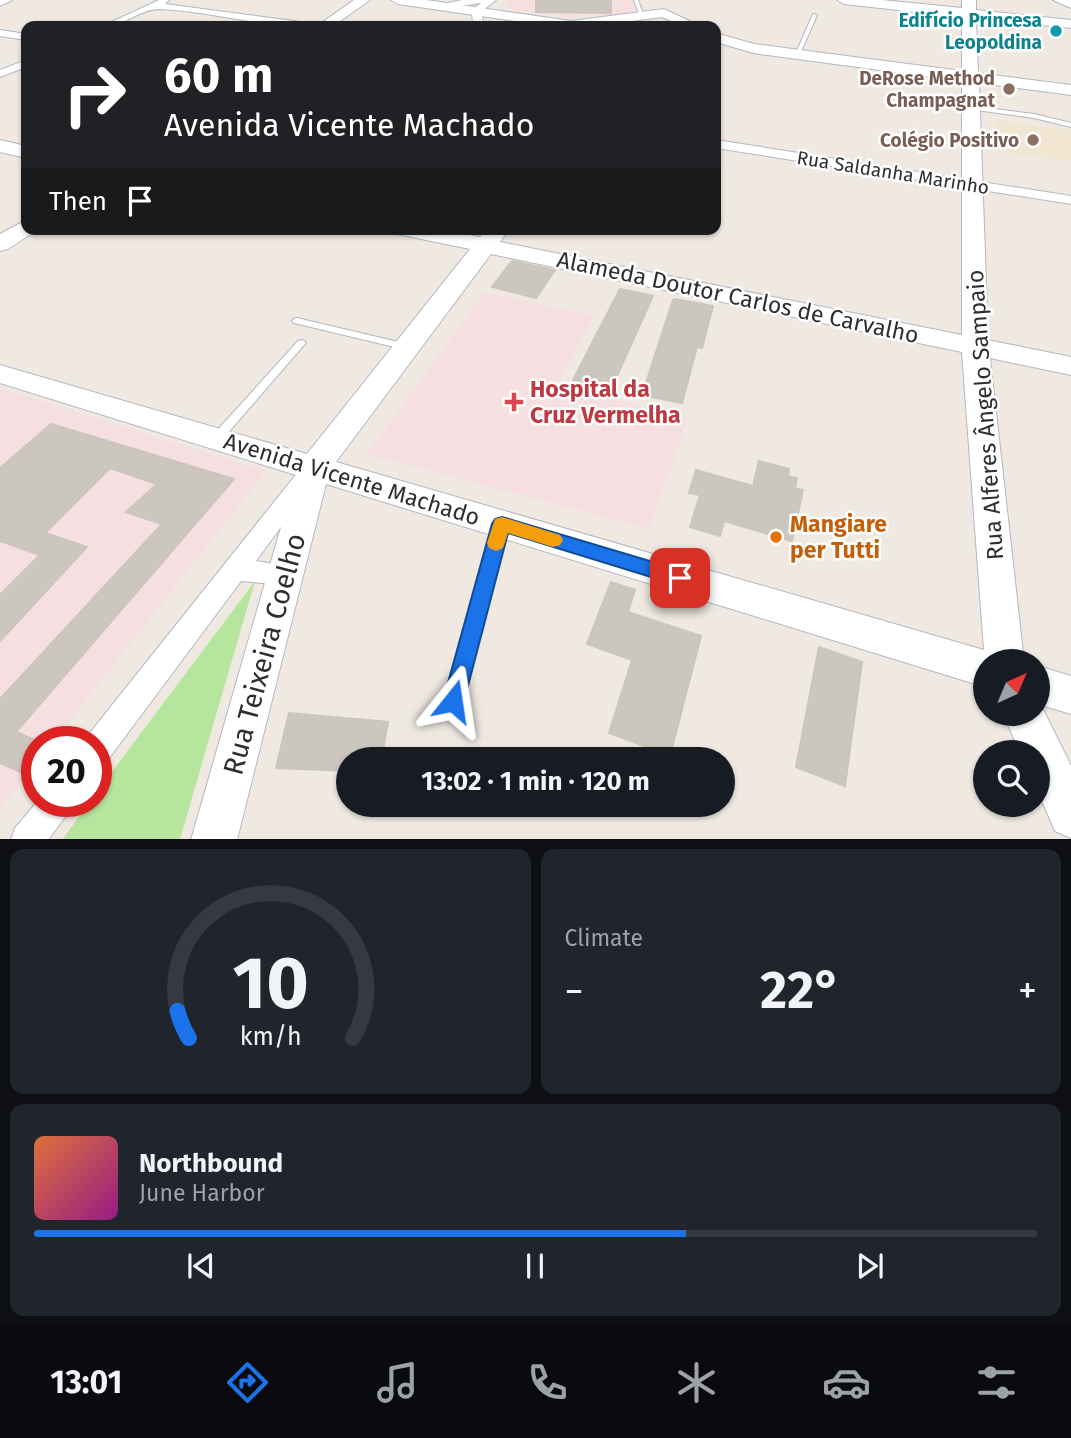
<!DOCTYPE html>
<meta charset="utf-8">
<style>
body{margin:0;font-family:"Fira Sans",sans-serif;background:#20242c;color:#f1f3f6;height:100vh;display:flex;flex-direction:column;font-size:26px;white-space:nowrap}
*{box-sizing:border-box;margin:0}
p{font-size:23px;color:#9ea1a6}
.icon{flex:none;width:38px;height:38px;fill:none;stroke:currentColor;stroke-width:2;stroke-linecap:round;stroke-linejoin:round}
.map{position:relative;height:839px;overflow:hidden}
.drawer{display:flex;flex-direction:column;gap:10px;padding:10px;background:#0d0f14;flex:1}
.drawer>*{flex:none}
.guide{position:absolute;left:21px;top:21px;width:700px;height:214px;border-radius:14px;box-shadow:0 2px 5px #0004;background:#202124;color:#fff;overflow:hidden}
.needle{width:46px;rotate:44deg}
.buttons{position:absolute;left:973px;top:649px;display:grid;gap:14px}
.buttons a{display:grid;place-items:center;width:77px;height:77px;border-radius:50%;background:#171b24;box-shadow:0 2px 5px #0004;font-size:35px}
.speed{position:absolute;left:21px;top:726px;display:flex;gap:14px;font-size:35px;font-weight:700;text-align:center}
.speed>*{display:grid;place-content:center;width:91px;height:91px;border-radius:50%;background:#171b24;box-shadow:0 2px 5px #0004;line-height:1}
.speed .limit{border:10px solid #d22;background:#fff;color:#111}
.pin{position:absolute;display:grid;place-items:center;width:60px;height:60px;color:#fff;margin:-30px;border-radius:14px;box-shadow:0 4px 10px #0006}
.me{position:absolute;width:77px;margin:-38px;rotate:15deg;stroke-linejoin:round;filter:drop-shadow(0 0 5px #0008)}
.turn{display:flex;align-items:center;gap:24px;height:147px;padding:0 28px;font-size:32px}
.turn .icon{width:91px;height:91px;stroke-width:2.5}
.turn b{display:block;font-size:49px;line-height:60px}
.then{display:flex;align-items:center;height:66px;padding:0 28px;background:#0003;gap:14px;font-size:26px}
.big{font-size:52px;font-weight:700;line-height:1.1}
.drawer .card{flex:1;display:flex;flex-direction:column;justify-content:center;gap:10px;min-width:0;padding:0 24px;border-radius:14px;background:#20242c}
.drawer .dial{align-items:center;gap:0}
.dial svg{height:182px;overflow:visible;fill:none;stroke:#363941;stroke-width:7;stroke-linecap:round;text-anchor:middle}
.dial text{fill:#f1f3f6;stroke:none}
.song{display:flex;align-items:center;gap:21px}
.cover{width:84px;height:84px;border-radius:10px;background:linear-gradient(135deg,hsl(20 70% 55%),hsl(310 70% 35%))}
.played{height:7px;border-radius:4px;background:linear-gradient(90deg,#1a73e8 65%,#363941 65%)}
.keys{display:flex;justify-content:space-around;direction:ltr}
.heat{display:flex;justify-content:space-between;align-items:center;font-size:38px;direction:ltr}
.drawer .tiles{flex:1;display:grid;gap:10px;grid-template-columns:1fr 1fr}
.card:last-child{grid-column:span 2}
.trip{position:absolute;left:336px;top:747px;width:399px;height:70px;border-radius:35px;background:#171b24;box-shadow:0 2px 5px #0004;font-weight:700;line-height:70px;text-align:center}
.dock{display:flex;height:112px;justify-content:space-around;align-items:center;background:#090b0e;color:#9ea1a6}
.dock .icon{width:49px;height:49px}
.dock .selected{color:#1a73e8}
.dock b{font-size:32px;color:#f1f3f6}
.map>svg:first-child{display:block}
.education{fill:#f0e6d1}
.medical{fill:#f5dfe0}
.green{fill:#b6e59e}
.building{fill:#cbc7bf;stroke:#cbc5ba;stroke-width:2}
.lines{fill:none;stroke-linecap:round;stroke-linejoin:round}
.lane-casing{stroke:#b4b7c1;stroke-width:2}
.street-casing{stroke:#b4b7c1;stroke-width:2}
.secondary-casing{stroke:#b4b7c1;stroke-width:2}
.lane{fill:#fff;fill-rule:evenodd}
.street{fill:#fff;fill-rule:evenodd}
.secondary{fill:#fff;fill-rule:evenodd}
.route{fill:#1a73e8;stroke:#114b97;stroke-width:2}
.slow{fill:#f59e0b}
.culture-dot{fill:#0f9aa8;stroke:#fff;stroke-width:2.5}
.education-dot{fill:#8d6e63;stroke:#fff;stroke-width:2.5}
.health-dot{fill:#e0444e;stroke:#fff;stroke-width:2.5}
.food-dot{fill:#e8710a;stroke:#fff;stroke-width:2.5}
.labels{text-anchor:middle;stroke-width:5;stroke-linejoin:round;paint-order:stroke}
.far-culture-label{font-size:19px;font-weight:bold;fill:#0d838f;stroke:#fff;text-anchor:end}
.far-education-label{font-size:19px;font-weight:bold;fill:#785e54;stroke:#fff;text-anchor:end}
.far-street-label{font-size:19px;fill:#2e2e2e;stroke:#fff}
.street-label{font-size:23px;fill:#2e2e2e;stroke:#fff}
.health-label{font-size:23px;font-weight:bold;fill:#be3a42;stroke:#fff;text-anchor:start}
.food-label{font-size:23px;font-weight:bold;fill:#c56008;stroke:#fff;text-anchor:start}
.near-street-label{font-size:28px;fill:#2e2e2e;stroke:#fff}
</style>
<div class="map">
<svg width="1071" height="840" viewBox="0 0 1071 840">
<rect width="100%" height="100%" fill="#efe9e1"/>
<!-- education -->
<path class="education" d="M995,120L1071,130V162L995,151Z"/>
<!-- medical -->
<path class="medical" d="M510,0H638L649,12L570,18L516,10L503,5Z
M485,292L594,316L557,386L688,417L650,529L367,454Z
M0,388L266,471L53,742H37V762L0,809Z"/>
<!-- green -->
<path class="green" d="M255,581L180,839L62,840L90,802H96V793Z"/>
<!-- building -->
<path class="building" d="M536,0H611V13L536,12Z
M512,261L555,270L536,298L492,287Z
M620,289L653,296L611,389L573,380Z
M676,299L713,306L702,348L697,347L682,403L642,395L673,300Z
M51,424L234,479L16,732L37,741V756L23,773L0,763V699L162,524L126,512L157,484L110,468L45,533L87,547L0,641V595L40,555L0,541V468Z
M759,461L789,469L788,476L797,478L795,488L803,490L792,541L724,521L720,536L690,527L700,495L689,493L696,470L753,486Z
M611,582L635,590L628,612L701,636L670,756L609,733L632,660L587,644Z
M819,647L862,662L845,786L796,767Z
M289,713L388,722L381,760H348V771L276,768Z"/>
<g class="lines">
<!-- lane casing -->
<g class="lane-casing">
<path id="lane" d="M634,0H638L644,17L640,16Z
M813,14L817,15L800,54L795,55Z
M971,106L1034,114L1071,123V127L1034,118L969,109L968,108Z
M297,318L407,344L412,347L407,350L294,323L292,321L294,319Z
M301,340L304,341L306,343L304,345L220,442H212L211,439L212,436L298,341Z
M502,519L506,521L508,524L460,701L458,706L453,708L448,706L446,701L496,524L498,521Z"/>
</g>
<!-- street casing -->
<g class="street-casing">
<path id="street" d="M159,0H169L165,4L309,23L314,26C262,28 211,11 159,9C140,9 123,27 103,26Z
M462,0H496L482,11L483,26H473L472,10L481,3L439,9L434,6Z
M0,30L26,34V40L0,36Z
M26,60V67L0,77V70Z
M716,140L1071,196V204L716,148Z
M306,470L314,472L317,478L256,561L294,567L298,574L294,581L285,585L241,581L107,761L96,765V742H84L85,739L298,472Z
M37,802H73L68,813L48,840H11L15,828Z"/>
</g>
<!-- secondary casing -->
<g class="secondary-casing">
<path id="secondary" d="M0,0H12L0,6Z
M354,0H370L333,26H317Z
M391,0H426L571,21L664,9L700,26H682L662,17L594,26H550L398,4Z
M837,0H882L962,8V0H976V10L1071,20V28L976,18L978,73L1071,85V95L979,83L988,340L1071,357V375L990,358L1024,662H985V687L326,484L237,840H191L296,475L0,383V365L307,454L470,249L397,234L394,229H439L480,237L486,229H509L500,242L962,335V81L753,53L716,42V34H719L754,44L962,71V17L844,4ZM491,254L962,352L984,650L336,462Z
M1053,0H1071V8Z
M0,140L26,146V158L0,152Z
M26,220V229H36L34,232L8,249L0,251V234Z
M1038,666L1071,676V714L1041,705L1071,766V838L1055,831L1038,792V752H1020L1003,714H1038Z"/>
</g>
<!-- lane -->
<use href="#lane" class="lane"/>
<!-- street -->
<use href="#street" class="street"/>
<!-- secondary -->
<use href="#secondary" class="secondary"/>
</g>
<!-- route -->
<path class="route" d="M502,517L680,570L687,572L689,578L687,583L680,586L508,533L464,701L461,709L453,712L446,709L443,701L492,524L495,519Z"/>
<!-- slow -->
<path class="slow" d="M502,517L560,535L563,540L560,545L553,547L508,533L503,548L496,551L489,548L487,543L495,519Z"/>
<!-- markers -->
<circle class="culture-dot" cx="1056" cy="31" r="7"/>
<g class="education-dot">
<circle cx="1009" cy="89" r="7"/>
<circle cx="1033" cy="140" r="7"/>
</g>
<path class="health-dot" d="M510.5 391.5h7v7h7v7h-7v7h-7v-7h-7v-7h7z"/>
<circle class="food-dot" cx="776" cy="537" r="7"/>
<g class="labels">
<!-- far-culture labels -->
<g class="far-culture-label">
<text x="1042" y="27">Edifício Princesa<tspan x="1042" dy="22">Leopoldina</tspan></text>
</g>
<!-- far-education labels -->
<g class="far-education-label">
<text x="995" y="85">DeRose Method<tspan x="995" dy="22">Champagnat</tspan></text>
<text x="1019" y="147">Colégio Positivo</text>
</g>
<!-- far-street labels -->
<g class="far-street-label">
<text transform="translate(893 172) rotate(9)" y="7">Rua Saldanha Marinho</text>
</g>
<!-- street labels -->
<g class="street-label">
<text transform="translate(738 297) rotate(12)" y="8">Alameda Doutor Carlos de Carvalho</text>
<text transform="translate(985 415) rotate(-94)" y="8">Rua Alferes Ângelo Sampaio</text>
<text transform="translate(352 479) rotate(17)" y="8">Avenida Vicente Machado</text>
</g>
<!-- health labels -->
<g class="health-label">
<text x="530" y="397">Hospital da<tspan x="530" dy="26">Cruz Vermelha</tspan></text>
</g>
<!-- food labels -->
<g class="food-label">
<text x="790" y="532">Mangiare<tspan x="790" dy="26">per Tutti</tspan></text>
</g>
<!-- near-street labels -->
<g class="near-street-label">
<text transform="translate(264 654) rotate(-75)" y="10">Rua Teixeira Coelho</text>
</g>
</g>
</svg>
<div class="buttons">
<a><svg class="needle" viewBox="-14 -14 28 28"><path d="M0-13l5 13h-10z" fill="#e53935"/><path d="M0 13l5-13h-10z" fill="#9ea1a6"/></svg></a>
<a><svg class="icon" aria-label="search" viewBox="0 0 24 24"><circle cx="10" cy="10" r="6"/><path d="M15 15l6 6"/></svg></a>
</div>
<div class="speed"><div class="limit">20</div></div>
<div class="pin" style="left:680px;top:578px;background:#d93025"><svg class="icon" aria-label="arrive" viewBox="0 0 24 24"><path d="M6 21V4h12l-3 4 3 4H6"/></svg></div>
<svg class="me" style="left:453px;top:701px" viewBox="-20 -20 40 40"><path d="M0-17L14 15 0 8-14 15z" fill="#1a73e8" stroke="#fff" stroke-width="4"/></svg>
<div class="trip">13:02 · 1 min · 120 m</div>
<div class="guide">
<div class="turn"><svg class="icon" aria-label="right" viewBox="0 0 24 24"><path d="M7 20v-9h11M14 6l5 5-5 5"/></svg><div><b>60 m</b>Avenida Vicente Machado</div></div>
<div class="then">Then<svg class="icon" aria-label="arrive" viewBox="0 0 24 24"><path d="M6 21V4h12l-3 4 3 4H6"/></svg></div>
</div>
</div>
<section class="drawer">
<div class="tiles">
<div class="card dial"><svg viewBox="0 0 100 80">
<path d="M14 69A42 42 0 1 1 86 69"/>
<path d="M14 69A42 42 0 0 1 9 57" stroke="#1a73e8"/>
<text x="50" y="56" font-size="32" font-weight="700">10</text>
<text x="50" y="72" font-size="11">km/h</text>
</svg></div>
<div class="card"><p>Climate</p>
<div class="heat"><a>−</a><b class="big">22°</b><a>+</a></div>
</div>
<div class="card">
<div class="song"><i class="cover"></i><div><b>Northbound</b><p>June Harbor</p></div></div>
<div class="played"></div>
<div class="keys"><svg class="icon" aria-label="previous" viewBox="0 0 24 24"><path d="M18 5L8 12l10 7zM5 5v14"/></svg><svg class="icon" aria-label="pause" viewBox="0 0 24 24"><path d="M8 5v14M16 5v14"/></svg><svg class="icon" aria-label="next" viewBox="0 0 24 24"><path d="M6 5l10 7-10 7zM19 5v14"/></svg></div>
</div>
</div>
</section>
<nav class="dock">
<b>13:01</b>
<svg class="icon selected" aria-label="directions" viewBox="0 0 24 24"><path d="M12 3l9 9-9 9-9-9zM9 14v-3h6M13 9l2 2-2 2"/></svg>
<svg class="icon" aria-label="music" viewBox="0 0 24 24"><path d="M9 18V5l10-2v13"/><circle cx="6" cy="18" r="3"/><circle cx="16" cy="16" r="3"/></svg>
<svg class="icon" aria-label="phone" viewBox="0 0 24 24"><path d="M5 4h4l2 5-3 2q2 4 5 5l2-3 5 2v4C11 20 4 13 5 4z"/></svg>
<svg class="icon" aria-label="climate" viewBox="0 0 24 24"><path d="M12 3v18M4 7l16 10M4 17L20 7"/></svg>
<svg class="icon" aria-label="car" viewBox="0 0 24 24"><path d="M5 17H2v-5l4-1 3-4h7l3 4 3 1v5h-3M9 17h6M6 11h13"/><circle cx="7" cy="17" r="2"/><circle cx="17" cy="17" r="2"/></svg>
<svg class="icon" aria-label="filters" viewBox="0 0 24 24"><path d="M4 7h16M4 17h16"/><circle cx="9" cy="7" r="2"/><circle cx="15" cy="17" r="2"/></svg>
</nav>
